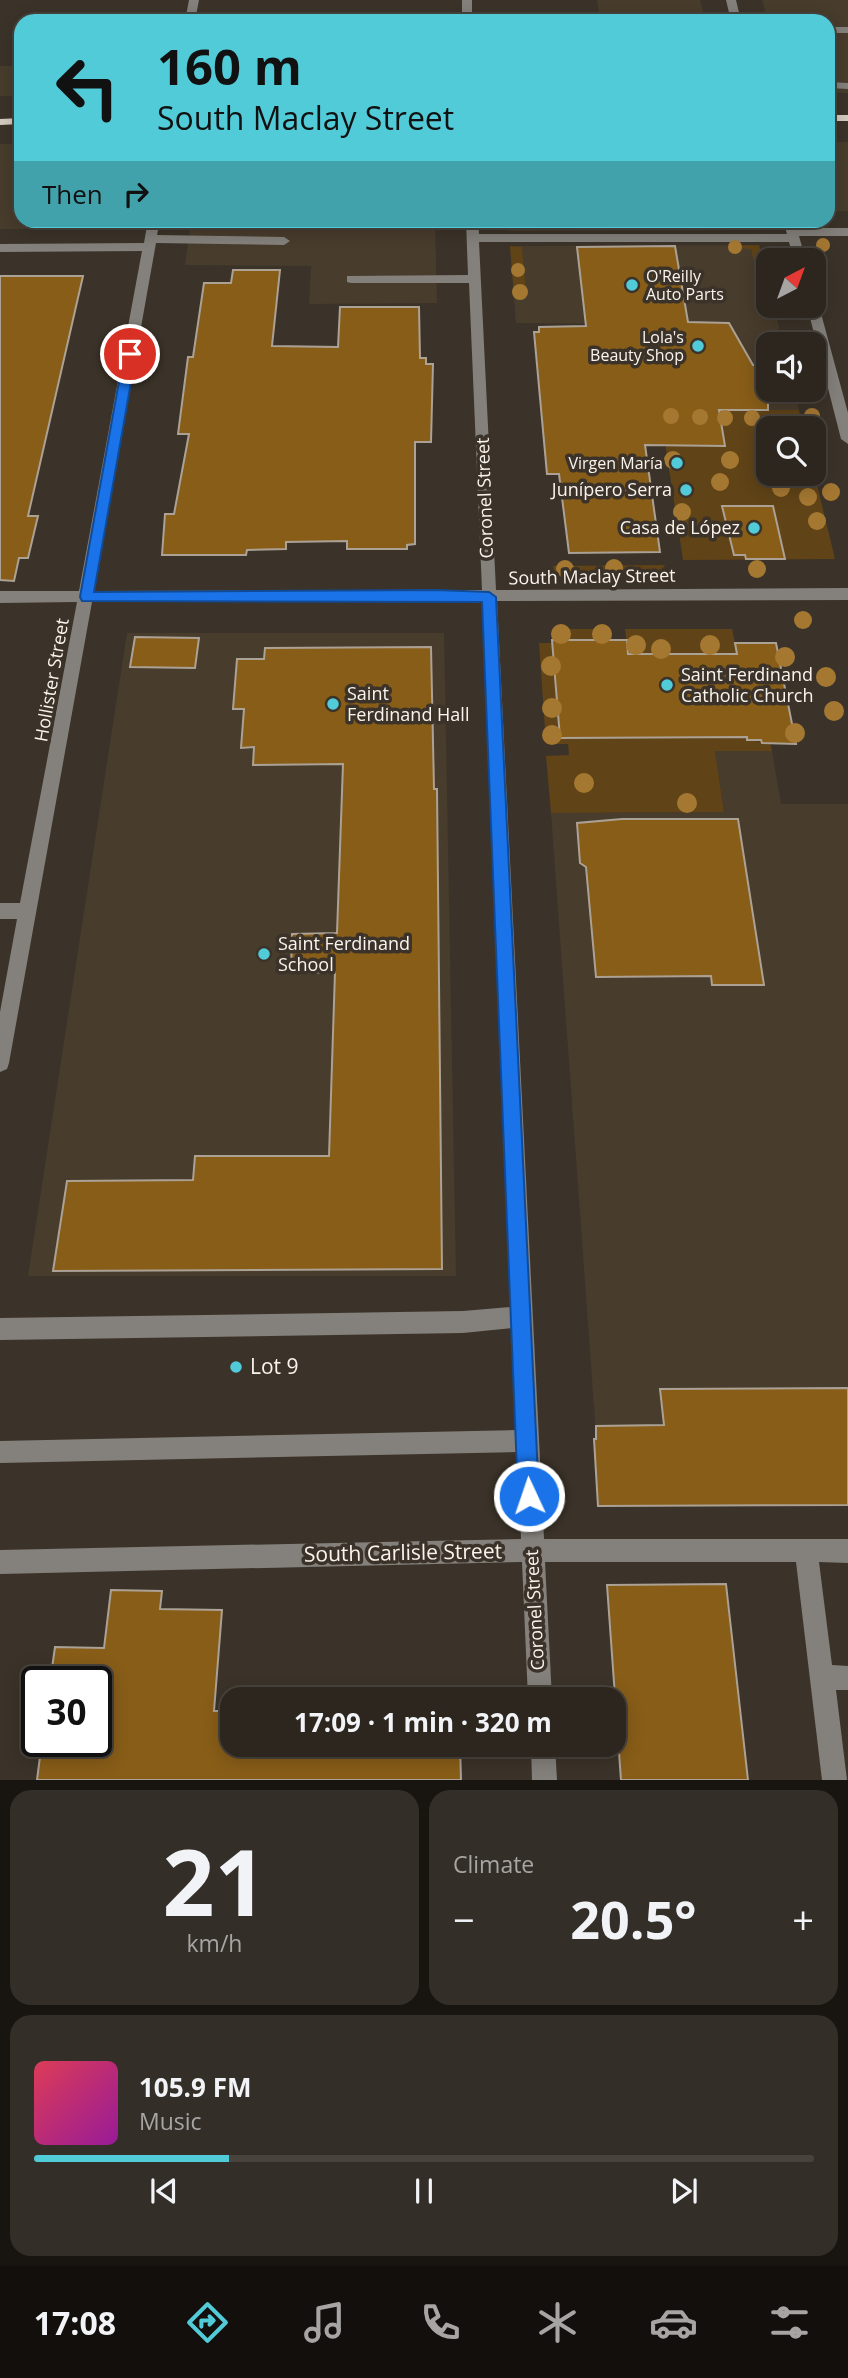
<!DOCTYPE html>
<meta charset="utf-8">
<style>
body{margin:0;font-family:"Open Sans",sans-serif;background:#342e28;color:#f1f3f6;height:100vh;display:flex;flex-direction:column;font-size:26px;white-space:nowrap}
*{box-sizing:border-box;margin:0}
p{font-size:23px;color:#a6a5a4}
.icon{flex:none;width:38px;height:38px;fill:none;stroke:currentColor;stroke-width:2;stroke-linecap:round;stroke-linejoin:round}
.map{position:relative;height:1780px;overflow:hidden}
.sheet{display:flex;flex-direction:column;gap:10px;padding:10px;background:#181511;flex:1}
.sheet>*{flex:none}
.top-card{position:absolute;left:14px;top:14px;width:821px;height:214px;border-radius:21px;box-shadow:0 4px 18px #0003,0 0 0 2px #48433d;background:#52cbd8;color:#111;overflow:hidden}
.needle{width:46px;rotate:41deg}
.tools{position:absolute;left:756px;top:248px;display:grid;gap:14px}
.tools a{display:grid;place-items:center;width:70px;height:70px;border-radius:14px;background:#2c261f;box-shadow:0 4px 18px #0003,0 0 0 2px #48433d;font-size:35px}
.speed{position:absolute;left:21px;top:1666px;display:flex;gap:14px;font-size:35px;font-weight:700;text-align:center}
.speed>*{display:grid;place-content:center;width:91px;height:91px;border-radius:50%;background:#2c261f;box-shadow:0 4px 18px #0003,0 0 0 2px #48433d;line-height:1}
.speed .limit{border:4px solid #111;border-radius:10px;background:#fff;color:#111}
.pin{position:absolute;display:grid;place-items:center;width:60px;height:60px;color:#fff;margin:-30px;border:4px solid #fff;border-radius:50%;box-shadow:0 2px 7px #0007}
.me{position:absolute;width:77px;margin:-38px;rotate:357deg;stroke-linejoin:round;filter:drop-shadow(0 0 5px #0008)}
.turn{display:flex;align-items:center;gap:24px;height:147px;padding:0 28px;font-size:32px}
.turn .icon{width:91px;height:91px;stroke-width:2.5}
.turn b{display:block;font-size:49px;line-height:60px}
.then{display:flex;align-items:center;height:66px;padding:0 28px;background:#0003;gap:14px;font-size:26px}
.big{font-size:52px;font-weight:700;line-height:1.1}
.sheet .widget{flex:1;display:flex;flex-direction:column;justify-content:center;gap:10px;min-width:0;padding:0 24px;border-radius:21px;background:#342e28}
.sheet .dial{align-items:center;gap:0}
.dial b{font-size:91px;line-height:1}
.song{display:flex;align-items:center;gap:21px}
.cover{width:84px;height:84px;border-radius:10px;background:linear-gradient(135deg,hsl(350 70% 55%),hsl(300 70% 35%))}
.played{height:7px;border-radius:4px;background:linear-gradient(90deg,#52cbd8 25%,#48433d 25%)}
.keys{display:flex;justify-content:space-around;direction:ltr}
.heat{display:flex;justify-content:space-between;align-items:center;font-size:38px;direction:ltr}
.sheet .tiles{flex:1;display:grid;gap:10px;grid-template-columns:1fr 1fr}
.widget:last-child{grid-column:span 2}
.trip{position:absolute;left:220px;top:1687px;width:406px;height:70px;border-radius:21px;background:#2c261f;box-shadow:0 4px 18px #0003,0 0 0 2px #48433d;font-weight:700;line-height:70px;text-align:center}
.tabs{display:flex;height:112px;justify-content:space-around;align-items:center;background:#120f0c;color:#a6a5a4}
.tabs .icon{width:49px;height:49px}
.tabs .current{color:#52cbd8}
.tabs b{font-size:32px;color:#f1f3f6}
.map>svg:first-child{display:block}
.built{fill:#483c2c}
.green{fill:#604317}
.building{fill:#885d18;stroke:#aba195;stroke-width:2}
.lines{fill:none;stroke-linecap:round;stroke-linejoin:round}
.minor{fill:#84807b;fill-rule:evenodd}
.major{fill:#d4cbc0;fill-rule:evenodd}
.tree{fill:#a57832}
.route{fill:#1a73e8;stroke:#114b97;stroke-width:2}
.poi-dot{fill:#52cbd8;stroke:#3b3329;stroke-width:2.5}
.labels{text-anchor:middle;stroke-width:7;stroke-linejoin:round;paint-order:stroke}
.far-poi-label{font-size:16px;fill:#f9f4ed;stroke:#3b3329;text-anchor:end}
.poi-label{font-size:18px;fill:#f9f4ed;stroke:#3b3329;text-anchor:start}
.street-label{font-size:18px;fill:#f9f4ed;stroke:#3b3329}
.near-poi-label{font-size:21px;fill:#f9f4ed;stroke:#3b3329;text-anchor:start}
.near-street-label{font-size:21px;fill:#f9f4ed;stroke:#3b3329}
</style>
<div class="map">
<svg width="848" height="1780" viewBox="0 0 848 1780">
<rect width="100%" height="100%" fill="#3b3329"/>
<!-- built -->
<path class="built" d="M597,0H700L706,21H600Z
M762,0H848V93H828V21H768Z
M0,66H21V96H0Z
M828,142H848V211H828Z
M0,144H21V220L117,221L116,229H0Z
M753,220L755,230L510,231L509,221Z
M191,221H435L437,303L309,304L311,266L185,265Z
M759,245L768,284V306H774L783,345H768V390H794L799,410H660L646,324L516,323L510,246Z
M127,633H444L456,1276H28Z
M715,751H772L781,804H848V1502L601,1503L551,813L724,812Z"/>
<!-- green -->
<path class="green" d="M759,245L768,284V301H763L751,249L729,248V246Z
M510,246L522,247L526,293L514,295Z
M660,410H799L803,429H768V474H814V472L835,559L683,560Z
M665,565L661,571H554L553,566Z
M558,629H610L612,640H558Z
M625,629H732L737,654H628Z
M539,643H552L561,738L747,737L748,740L770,743L772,751H715L724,812L551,813L546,756L569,755L568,744H546Z"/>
<!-- building -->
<path class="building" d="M675,246L688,322L729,323L753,365H768V410H719L725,446L645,445L660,552L569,553L559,474H547L534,332H539V327L586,326L577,247Z
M233,270H280L272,346L338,347L340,307H419L420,358H426V364H433L431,442H415V544L407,545V549H347V541L286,542V549L247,550L246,555H162L165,514H174L189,434H178L188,357H193L204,283H231Z
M0,276H83L28,516H38L28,558H19L14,581L0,580Z
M722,506H773L785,559H746L745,555H734Z
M135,637L199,638L195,668L130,667Z
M552,640H627L628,654H737L735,643H776L796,744L762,743L761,740H747V737L560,738Z
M431,647L434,789H437L442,1269L53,1271L67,1181L193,1180L195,1156H329L335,972L291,973L292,934L337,933L343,764L253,765L254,747L241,748L244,709H233L237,659H264L265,648Z
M622,819H738L764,985H712L711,976L596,977L586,867L580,863L577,823Z
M848,1388V1505L598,1506L594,1439H596V1426L664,1425L660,1389Z
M726,1584L748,1780H621L607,1585Z
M111,1590L162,1591L160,1609L222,1610L214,1711H233V1745H460L461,1780H37L42,1741H96V1682H50L55,1647L104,1648Z"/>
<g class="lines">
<!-- minor -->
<path class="minor" d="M189,0H199L195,21H185Z
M462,0H472V21H462Z
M726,0H736L741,21H731Z
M828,27H848V33H828Z
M828,82L848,83V89L828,88Z
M148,220H160L157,235L284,237L290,241L284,245L156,243L94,591L482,590L469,283H351L347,282V276L468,275L466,220H478L479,234H787L785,227L791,223L797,228H848V236H799L806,261H794L789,242H479L496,590L848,588V600L497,601L544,1539H848V1563L819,1562L832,1665L848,1666V1690H836L847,1780H822L796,1562H545L552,1699H528L522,1562L0,1574V1550L521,1539L518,1452L0,1463V1441L517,1430L512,1328L463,1333L0,1340V1318L463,1311L511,1307L482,601L92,602L9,1063L7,1069L0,1072V1012L17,919H0V903H20L77,602L0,603V591H79L142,251L0,252V244L144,243Z
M814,302L819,306L848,413V444L841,439L807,306H814Z
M531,1745H555L557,1780H532Z"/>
<!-- major -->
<path class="major" d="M828,115H848V121H828Z
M21,118V124L0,125V119Z"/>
</g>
<!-- trees -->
<g class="tree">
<circle cx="823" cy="245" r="7"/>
<circle cx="735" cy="247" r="7"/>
<circle cx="518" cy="270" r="7"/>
<circle cx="520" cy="292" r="8"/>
<circle cx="671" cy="416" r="8"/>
<circle cx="812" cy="416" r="8"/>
<circle cx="700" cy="417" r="8"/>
<circle cx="725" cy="418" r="8"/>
<circle cx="752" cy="418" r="8"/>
<circle cx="673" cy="460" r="9"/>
<circle cx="730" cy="460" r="9"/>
<circle cx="720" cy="482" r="9"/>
<circle cx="781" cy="488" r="9"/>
<circle cx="831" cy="492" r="9"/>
<circle cx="808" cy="497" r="9"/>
<circle cx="682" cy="512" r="9"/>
<circle cx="817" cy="521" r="9"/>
<circle cx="614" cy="568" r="9"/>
<circle cx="565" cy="569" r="9"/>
<circle cx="757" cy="569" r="9"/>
<circle cx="803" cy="620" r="9"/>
<circle cx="561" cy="634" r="10"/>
<circle cx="602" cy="634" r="10"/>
<circle cx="636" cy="645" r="10"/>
<circle cx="710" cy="645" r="10"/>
<circle cx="661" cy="649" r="10"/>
<circle cx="785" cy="657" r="10"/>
<circle cx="551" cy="666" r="10"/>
<circle cx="826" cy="677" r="10"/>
<circle cx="552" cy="708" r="10"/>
<circle cx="834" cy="711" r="10"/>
<circle cx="795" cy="733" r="10"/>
<circle cx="552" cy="735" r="10"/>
<circle cx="584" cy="783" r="10"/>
<circle cx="687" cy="803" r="10"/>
</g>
<!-- route -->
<path class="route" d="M130,350L136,354L94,592L436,590L489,592L496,597L539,1496L536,1503L529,1506L521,1503L518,1496L482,602L82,601L80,597L124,354Z"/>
<!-- markers -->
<g class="poi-dot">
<circle cx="632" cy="285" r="7"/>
<circle cx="698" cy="346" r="7"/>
<circle cx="677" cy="463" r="7"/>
<circle cx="686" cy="490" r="7"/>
<circle cx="754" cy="528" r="7"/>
<circle cx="667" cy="685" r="7"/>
<circle cx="333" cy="704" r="7"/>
<circle cx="264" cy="954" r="7"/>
<circle cx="236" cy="1367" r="7"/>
</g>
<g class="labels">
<!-- far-poi labels -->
<g class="far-poi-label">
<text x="646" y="282" text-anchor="start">O'Reilly<tspan x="646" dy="18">Auto Parts</tspan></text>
<text x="684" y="343">Lola's<tspan x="684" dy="18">Beauty Shop</tspan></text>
<text x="663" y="469">Virgen María</text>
</g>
<!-- poi labels -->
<g class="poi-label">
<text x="672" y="496" text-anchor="end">Junípero Serra</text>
<text x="740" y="534" text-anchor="end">Casa de López</text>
<text x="681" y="681">Saint Ferdinand<tspan x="681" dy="21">Catholic Church</tspan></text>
<text x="347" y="700">Saint<tspan x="347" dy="21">Ferdinand Hall</tspan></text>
<text x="278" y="950">Saint Ferdinand<tspan x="278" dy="21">School</tspan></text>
</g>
<!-- street labels -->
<g class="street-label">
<text transform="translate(485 498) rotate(-92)" y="6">Coronel Street</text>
<text transform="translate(592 577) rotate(-1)" y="6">South Maclay Street</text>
<text transform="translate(52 680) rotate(-80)" y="6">Hollister Street</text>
<text transform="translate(535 1610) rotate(-93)" y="6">Coronel Street</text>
</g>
<!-- near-poi labels -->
<g class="near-poi-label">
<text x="250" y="1374">Lot 9</text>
</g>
<!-- near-street labels -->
<g class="near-street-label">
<text transform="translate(403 1553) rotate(-1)" y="7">South Carlisle Street</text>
</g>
</g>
</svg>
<div class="tools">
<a><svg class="needle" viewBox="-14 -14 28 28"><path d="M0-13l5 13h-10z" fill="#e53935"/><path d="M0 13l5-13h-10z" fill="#a6a5a4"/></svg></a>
<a><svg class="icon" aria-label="sound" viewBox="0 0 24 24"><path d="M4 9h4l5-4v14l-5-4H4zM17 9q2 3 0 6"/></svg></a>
<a><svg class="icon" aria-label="search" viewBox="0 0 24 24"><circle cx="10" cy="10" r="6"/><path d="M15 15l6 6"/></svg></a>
</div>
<div class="speed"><div class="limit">30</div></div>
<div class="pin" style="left:130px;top:354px;background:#d93025"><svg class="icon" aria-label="arrive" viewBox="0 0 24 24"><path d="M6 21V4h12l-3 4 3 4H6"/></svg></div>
<svg class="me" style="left:529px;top:1496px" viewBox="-20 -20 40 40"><circle r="17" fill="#1a73e8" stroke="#fff" stroke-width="3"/><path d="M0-11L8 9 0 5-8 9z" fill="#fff"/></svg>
<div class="trip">17:09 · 1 min · 320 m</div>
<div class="top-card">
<div class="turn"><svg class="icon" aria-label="left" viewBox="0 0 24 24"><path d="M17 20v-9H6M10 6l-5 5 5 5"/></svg><div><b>160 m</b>South Maclay Street</div></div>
<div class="then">Then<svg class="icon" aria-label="right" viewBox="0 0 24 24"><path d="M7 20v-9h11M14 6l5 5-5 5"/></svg></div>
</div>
</div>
<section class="sheet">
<div class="tiles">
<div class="widget dial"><b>21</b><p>km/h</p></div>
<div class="widget"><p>Climate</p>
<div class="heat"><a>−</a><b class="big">20.5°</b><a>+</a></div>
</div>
<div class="widget">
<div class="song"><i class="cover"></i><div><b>105.9 FM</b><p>Music</p></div></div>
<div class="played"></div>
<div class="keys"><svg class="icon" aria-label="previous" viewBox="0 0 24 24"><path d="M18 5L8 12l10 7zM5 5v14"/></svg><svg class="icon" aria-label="pause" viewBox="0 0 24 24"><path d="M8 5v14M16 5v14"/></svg><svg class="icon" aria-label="next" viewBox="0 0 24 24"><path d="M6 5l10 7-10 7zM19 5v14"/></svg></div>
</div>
</div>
</section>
<nav class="tabs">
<b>17:08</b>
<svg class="icon current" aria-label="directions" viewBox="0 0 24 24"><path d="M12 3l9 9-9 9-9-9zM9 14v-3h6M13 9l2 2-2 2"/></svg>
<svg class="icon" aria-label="music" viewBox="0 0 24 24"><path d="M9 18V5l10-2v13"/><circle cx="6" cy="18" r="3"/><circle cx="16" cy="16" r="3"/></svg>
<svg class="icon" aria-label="phone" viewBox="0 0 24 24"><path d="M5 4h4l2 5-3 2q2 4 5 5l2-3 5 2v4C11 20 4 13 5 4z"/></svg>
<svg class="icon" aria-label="climate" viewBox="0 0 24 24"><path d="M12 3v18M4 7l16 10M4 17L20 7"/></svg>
<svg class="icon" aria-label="car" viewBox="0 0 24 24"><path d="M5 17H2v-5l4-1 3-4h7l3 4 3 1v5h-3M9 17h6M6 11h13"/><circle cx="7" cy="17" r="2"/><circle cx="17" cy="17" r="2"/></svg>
<svg class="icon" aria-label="filters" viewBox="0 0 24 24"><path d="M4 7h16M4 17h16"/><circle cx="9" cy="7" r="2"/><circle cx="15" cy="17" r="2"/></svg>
</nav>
